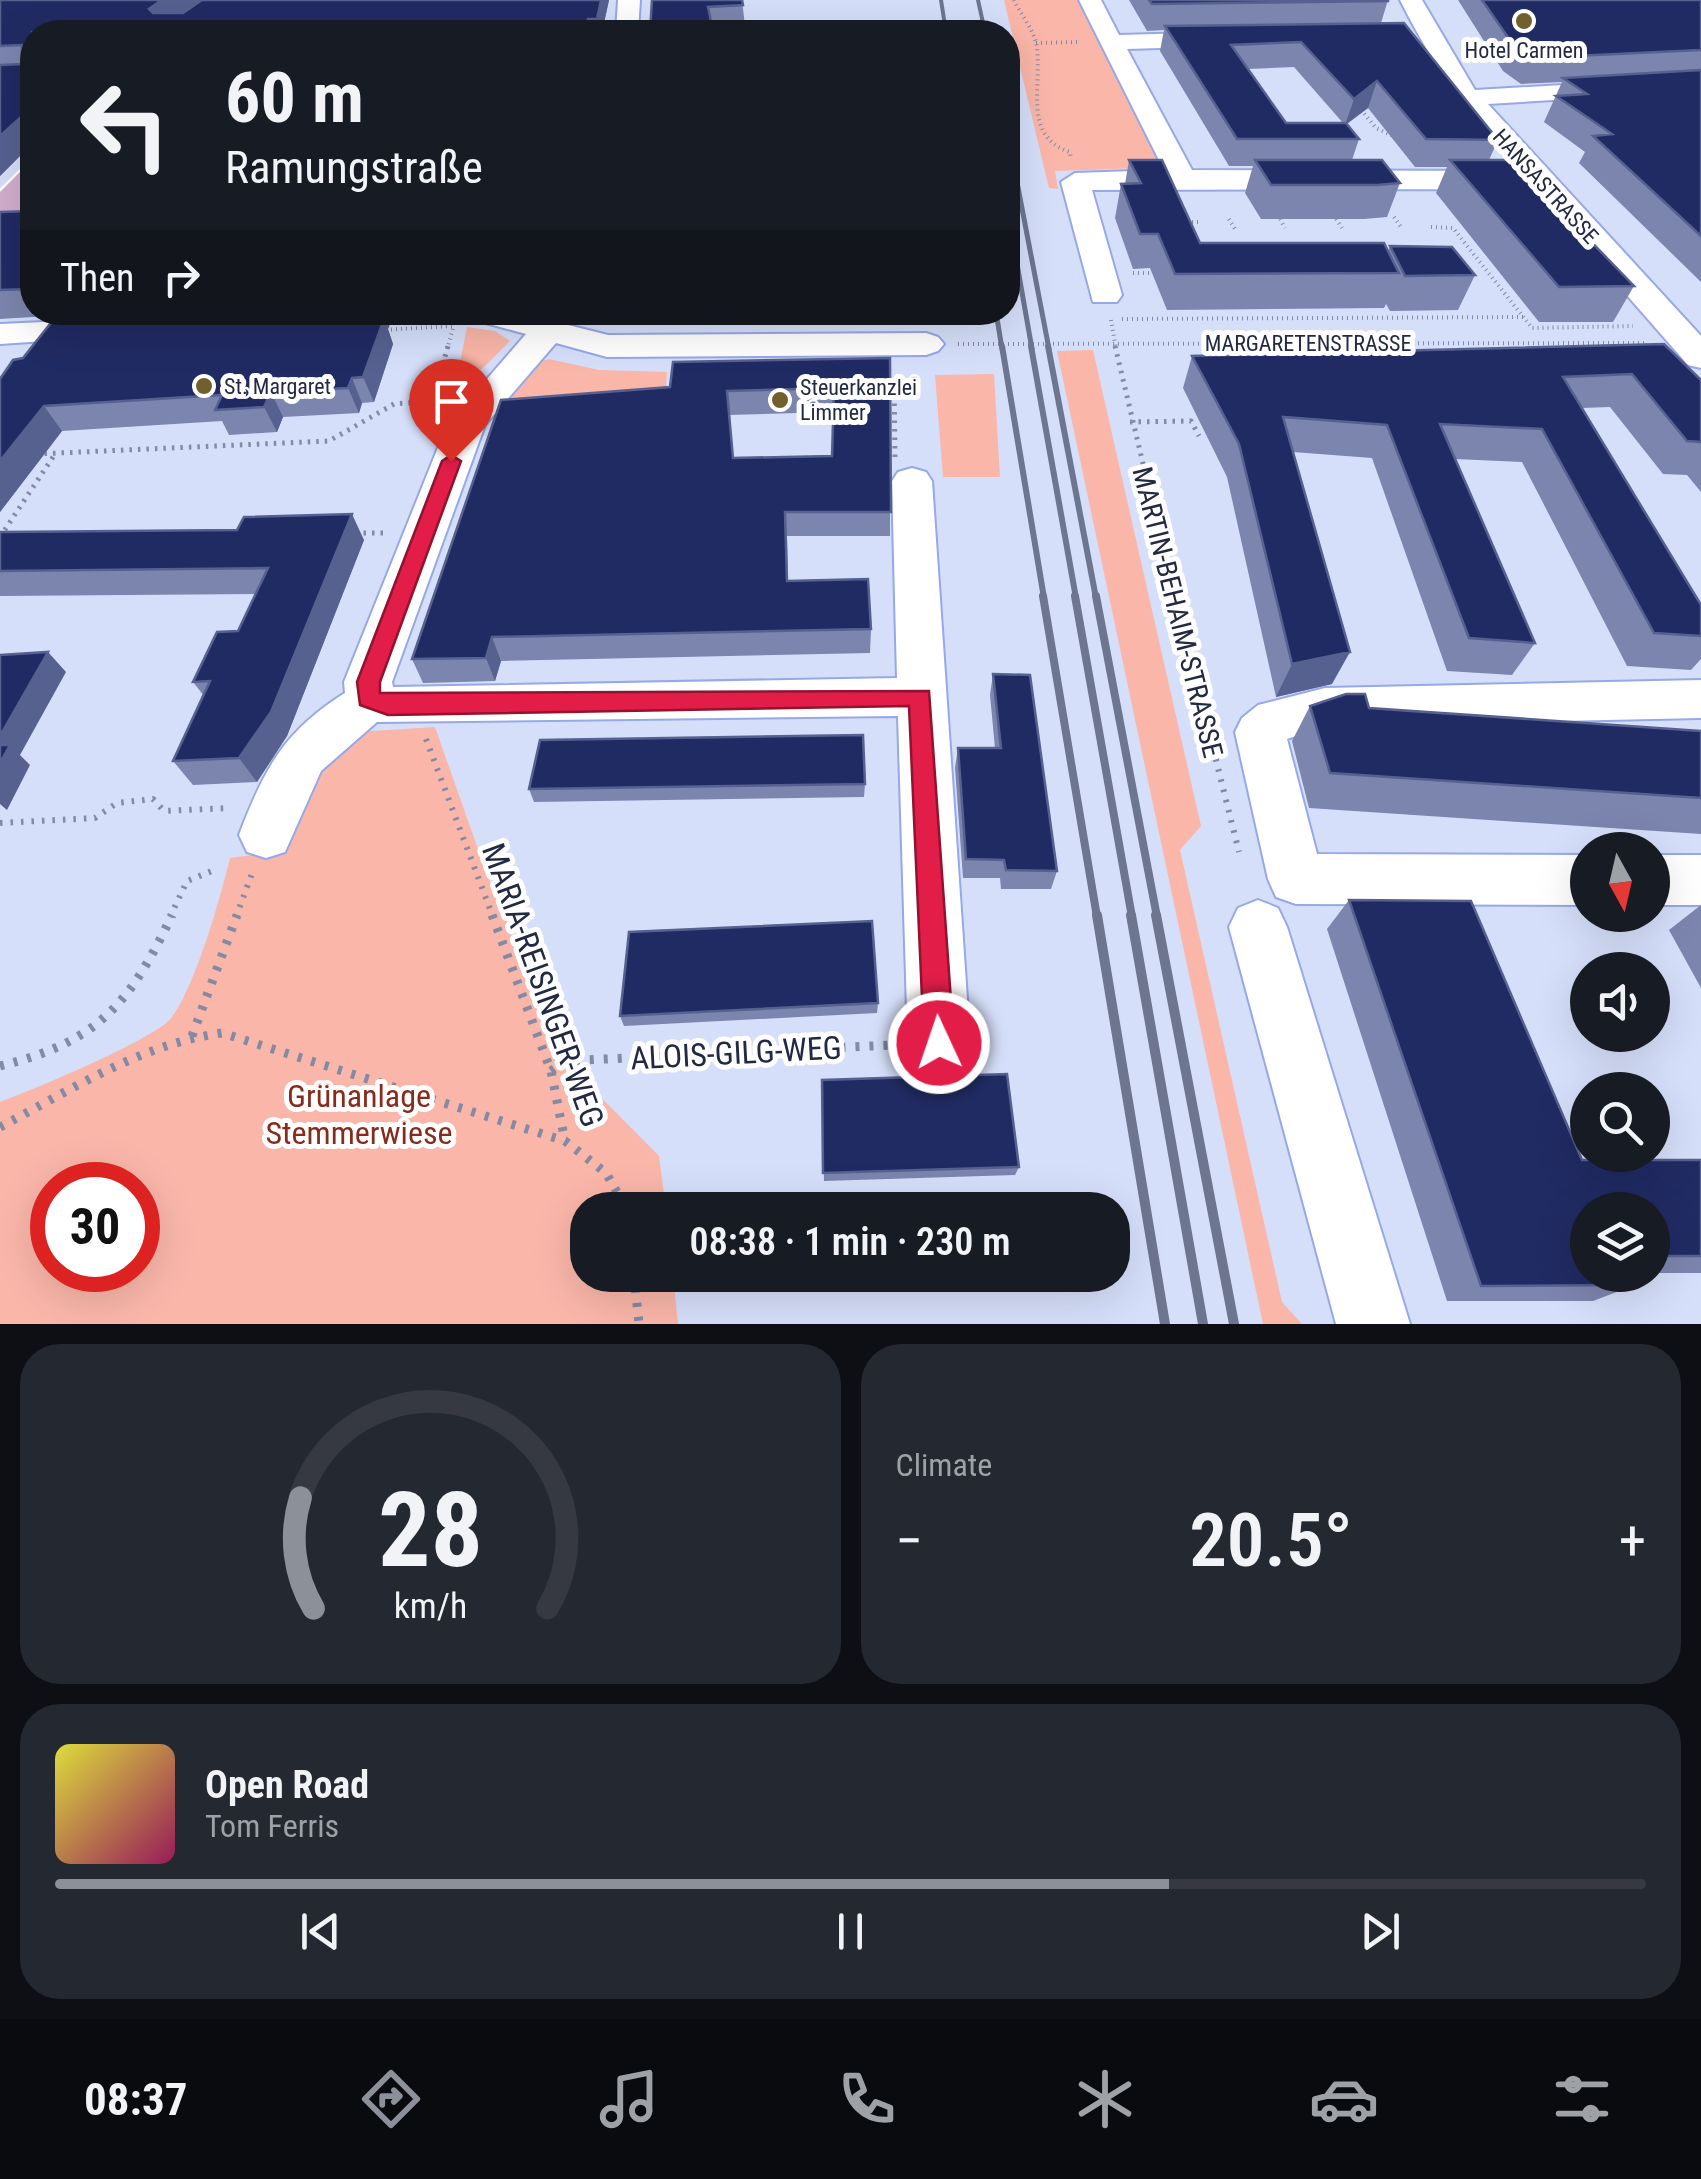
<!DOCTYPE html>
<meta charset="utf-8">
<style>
body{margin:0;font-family:"Roboto Condensed",sans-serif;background:#242831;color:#f1f3f6;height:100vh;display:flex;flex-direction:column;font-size:38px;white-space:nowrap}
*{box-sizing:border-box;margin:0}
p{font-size:32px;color:#9ea1a6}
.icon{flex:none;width:55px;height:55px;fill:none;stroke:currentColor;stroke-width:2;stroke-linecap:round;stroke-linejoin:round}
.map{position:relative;height:1324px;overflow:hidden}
.panel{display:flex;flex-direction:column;gap:20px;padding:20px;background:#0d0f14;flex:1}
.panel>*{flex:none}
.hud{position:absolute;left:20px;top:20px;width:1000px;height:305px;border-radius:40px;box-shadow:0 10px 40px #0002;background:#171b24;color:#f1f3f6;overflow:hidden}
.needle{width:65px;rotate:172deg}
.buttons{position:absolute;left:1570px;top:832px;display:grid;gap:20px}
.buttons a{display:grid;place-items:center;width:100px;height:100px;border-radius:50%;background:#171b24;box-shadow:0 10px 40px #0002;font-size:50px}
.speed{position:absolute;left:30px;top:1162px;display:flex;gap:20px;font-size:50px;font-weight:700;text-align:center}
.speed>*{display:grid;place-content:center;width:130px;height:130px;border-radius:50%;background:#171b24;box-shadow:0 10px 40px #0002;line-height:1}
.speed .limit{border:15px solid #d22;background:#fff;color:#111}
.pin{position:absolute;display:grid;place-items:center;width:85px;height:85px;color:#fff;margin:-102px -42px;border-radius:50% 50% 50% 0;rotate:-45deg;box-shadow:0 0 10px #0007}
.pin .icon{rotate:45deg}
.me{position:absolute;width:110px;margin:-55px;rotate:357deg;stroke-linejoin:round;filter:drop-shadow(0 0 8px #0008)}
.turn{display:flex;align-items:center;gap:35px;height:210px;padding:0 40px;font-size:45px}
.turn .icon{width:130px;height:130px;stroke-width:2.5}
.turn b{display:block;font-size:70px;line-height:85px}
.then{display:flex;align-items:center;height:95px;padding:0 40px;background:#0003;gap:20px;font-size:38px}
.big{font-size:75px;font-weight:600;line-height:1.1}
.panel .card{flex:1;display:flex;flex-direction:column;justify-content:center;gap:15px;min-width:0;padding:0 35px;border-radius:40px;background:#242831}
.panel .dial{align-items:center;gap:0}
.dial svg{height:260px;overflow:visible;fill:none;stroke:#363941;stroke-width:7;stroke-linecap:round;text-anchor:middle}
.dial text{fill:#f1f3f6;stroke:none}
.song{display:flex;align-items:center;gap:30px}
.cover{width:120px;height:120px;border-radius:15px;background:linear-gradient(135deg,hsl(60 70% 55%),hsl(330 70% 35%))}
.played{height:10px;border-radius:5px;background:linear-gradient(90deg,#8c9099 70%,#363941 70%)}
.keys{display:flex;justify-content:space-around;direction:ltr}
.heat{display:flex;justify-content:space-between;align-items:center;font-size:55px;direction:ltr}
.panel .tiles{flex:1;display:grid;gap:20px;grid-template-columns:1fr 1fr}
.card:last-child{grid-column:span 2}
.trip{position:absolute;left:570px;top:1192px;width:560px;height:100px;border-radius:40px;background:#171b24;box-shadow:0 10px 40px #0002;font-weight:600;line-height:100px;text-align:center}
.tab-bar{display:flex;height:160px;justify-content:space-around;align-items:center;background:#090b0e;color:#9ea1a6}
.tab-bar .icon{width:70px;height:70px}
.tab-bar .selected{color:#8c9099}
.tab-bar b{font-size:45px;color:#f1f3f6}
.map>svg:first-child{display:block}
.green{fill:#fab6a9;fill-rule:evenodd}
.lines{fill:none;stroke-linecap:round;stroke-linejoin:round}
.minor-casing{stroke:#96a8e8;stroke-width:4}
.major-casing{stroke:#fff;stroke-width:5}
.path-far3{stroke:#828aa4;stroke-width:4;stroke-dasharray:1 4;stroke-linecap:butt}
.path-far2{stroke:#828aa4;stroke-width:5;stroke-dasharray:2.5 6;stroke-linecap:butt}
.path-far1{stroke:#828aa4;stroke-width:6;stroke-dasharray:2.5 8;stroke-linecap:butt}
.path{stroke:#828aa4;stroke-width:9;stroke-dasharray:4 10;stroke-linecap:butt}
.minor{fill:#fff;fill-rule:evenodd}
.major{fill:#d3aece;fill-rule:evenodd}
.rail-far4{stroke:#6d758f;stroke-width:4}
.rail-far3{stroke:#6d758f;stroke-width:5}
.rail-far2{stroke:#6d758f;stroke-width:6}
.rail-far1{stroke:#6d758f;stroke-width:8}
.rail{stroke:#6d758f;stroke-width:10}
.wall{fill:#7c85ae;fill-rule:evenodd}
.shaded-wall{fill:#576190}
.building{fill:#212b63;stroke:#576190;stroke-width:2.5;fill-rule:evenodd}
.route{fill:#e11d48;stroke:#92132f;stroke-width:2.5}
.poi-dot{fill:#71602e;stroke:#fff;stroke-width:4}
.labels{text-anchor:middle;stroke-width:10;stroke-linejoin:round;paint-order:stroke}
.far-poi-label{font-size:22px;fill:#222942;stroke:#fff;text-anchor:start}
.far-street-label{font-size:22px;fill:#222942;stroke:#fff}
.street-label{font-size:28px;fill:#222942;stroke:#fff}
.near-street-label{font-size:32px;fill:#222942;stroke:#fff}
.near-park-label{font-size:32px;fill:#872b1d;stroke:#fff}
</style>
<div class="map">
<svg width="1701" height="1324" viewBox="0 0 1701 1324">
<rect width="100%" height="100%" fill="#d6dffa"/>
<!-- green -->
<path class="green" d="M1004,0H1085L1173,172L1142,168L1055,171L1058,189L1049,188Z
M467,327L495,331L510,341L466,385L455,388Z
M1093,350L1201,826L1180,850L1282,1302L1302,1324H1263L1057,351Z
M549,359L599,370L667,372L665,402L513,414L508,398L539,362Z
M994,374L1000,477H943L935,375Z
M435,727L485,869L565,1061L659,1156L666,1210H588V1275H673L678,1324H0V1102C30,1091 158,1038 172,1017C196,984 220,899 230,858L274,852L292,796L356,732ZM52,1185H138V1270H52Z"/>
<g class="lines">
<!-- minor casing -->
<g class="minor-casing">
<path id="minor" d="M618,0H640L638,32H616Z
M1079,0H1101L1119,35L1227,32L1239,39L1227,46L1127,49L1192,170L1519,171C1469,114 1434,68 1400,0H1422L1475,90L1701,77V91L1488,104L1701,336V368L1688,365L1534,189L1092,190L1122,295L1117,302H1093L1061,182L1075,173L1164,170Z
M466,312L539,317L542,312H576L568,325L608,335L926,333L938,337L944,344L938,351L926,355L607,357L556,343L485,425L392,682L393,687L897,678L892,481L898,472L912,468L926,472L932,481L970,1043L961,1065L939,1074L917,1065L908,1043L898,716L377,722L321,771L285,852L266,858L247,852L239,835C264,769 284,731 345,693L344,682L447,425L526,334L471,319Z
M109,319L121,322L126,329L121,336L0,344V324Z
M1701,680V718L1325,726L1287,739L1317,854L1588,855V905L1296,904L1276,897L1268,879L1235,732L1242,718L1258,705L1325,688Z
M1652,855H1701V905H1652Z
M1258,900L1278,908L1287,927L1410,1324H1336L1229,927L1238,908Z"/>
</g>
<!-- major casing -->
<g class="major-casing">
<path id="major" d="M32,169V198L12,219L0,222V192L20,172Z"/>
</g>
<!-- path-far3 -->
<path class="path-far3" d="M1014,0C1020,13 1032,28 1036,42C1044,81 1020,136 1070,152L1071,159
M1036,43L1080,42
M1358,106L1376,128L1393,136
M1394,217L1401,227
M1229,219L1235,229
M1280,219L1285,228
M1336,219L1342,228
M1182,222H1201
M1431,227L1453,228L1532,328L1633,326
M1133,273H1152
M1122,319L1524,317
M1111,320L1116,349
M381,330L453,326
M958,344L1645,343
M447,349L454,325"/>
<!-- path-far2 -->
<path class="path-far2" d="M1115,346L1175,598
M894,378L895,457
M429,414L448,346
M1130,422L1191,421L1199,436
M36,454L329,441L394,404L433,401
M355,533H387
M0,537L55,454"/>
<!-- path-far1 -->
<path class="path-far1" d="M1175,596L1239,852
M426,739L493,917
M0,823L95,818L117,803L153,799L164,811L230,808
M170,917L187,881L217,869
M236,917L254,868"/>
<!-- path -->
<path class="path" d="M492,915L551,1071L565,1141
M192,1036L237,915
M0,1066C98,1042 130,1004 172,915
M551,1071L565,1061L892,1045
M0,1127C71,1090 141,1044 222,1033L565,1141L606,1173L627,1210
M634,1275L639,1324"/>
<!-- minor -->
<use href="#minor" class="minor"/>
<!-- major -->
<use href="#major" class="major"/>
<!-- rail-far4 -->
<path class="rail-far4" d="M941,0L946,32
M978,0L985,32
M1008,134L1012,154"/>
<!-- rail-far3 -->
<path class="rail-far3" d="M1011,151L1049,349
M1008,213L1032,349
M996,312L1002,349"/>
<!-- rail-far2 -->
<path class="rail-far2" d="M1002,346L1044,598
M1031,346L1076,598
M1048,346L1096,598"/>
<!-- rail-far1 -->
<path class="rail-far1" d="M1043,596L1097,917
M1075,596L1132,917
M1096,596L1157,917"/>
<!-- rail -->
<path class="rail" d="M1097,915L1165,1324
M1131,915L1203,1324
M1156,915L1234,1324"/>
</g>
<!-- wall -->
<path class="wall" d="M0,0H609L602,32H32V144L0,176Z
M652,0H742L745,26L712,27Z
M1129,0H1388L1381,23L1498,140L1489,160L1634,286L1613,322H1539L1436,193L1447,167H1415L1368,108L1347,124L1359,139L1352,160L1400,183L1387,217L1364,219H1261L1245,193L1253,166H1229L1160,51L1164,30L1147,31ZM1294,67L1343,123H1286L1248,69Z
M1458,0H1701V282L1579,163L1585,152L1544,122L1562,82L1521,84L1503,71Z
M1129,160L1200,243L1388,251L1390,246L1475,275L1458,310L1390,311L1386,304L1384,308L1167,310L1150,268L1133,269L1115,218L1121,184H1125Z
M32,211V312H116L0,319V212Z
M606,312H659V318L607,319Z
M730,312H788V317H731Z
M860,312H980L860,316Z
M391,321L388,329L393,344L374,402L362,403L359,413L283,417L277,432L229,435L222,421L62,431L0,512V379L23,358Z
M1664,344L1701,380V492L1687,475L1663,474L1610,407L1582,408L1701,605V659L1691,670L1627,666L1522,462L1455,459L1535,643L1512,675L1447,671L1372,458L1293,452L1332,684L1276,697L1227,477L1183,388L1192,356Z
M890,358V536H787L788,581L871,629L870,653L501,661L495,681L423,683L412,659L670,387ZM833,412L832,456L733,458L729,415Z
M0,532L364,540L287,736L257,782L193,785L173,761L204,696L193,682L238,631L256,594L0,596Z
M993,674L1057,871L1051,889H1001L1000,878H963L955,768L958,748H995L990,695Z
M1310,706L1369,708L1701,731V834L1309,808L1292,741Z
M865,784L864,797L534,802L529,789Z
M1349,900L1582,1160H1701V1273H1652V1210H1588L1635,1285L1593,1301H1447L1327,929Z
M1701,905V988L1669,930Z
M878,1003L877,1013L624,1026L620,1016Z
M822,1080L1019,1167L1015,1175L824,1181Z"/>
<!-- shaded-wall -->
<path class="shaded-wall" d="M162,0H201L159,32L149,9Z
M601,0H609L602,32H599L597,19Z
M1377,81L1368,108L1345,125L1354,99Z
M20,118L32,140V144L0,176V136Z
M375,312H387L391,321L388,329L393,344L374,402L363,377L373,319Z
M352,378L362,403L359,413L348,388Z
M271,392L283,417L277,432L264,407Z
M44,406L62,431L0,512V461Z
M352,514L364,540L287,736L257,782L239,758Z
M492,637L501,661L495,681L486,658Z
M48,652L66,672L20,755L30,765L7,810L0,804V736Z
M1350,652L1332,684L1276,697L1292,664Z"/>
<!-- building -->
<path class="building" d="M0,0H162L149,9L153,13H183L202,0H601L597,19H588L585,32H32V117L20,118L0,136V65L22,64V45L0,46Z
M652,0H742L743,5L708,7L713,32H650Z
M1149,0H1388V1L1152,4Z
M1482,0H1701V50L1533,58L1514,46Z
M1404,23L1498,140L1426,139L1377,81L1354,99L1301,42L1231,45L1286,123H1346L1359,139H1237L1165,26Z
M1701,70V236L1593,136L1612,134L1556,96L1587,94L1563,78Z
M1129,160H1162L1200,243H1384L1399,273L1175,274L1158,234H1140L1121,184L1141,183Z
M1255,160H1382L1400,183L1377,185H1271Z
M1450,160H1512L1634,286L1559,287Z
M32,211V289L0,290V212Z
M1390,246L1452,247L1475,275L1405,276Z
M169,312H375L373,319H384L363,377L352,378L348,388L271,392L264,407L215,410L222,395L44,406L0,461V379L13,360L23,358L54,319Z
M1664,344L1701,380V442L1687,441L1632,374L1563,377L1701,605V636L1654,633L1542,429L1440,424L1535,643L1469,638L1387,425L1283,417L1350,652L1292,664L1239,444L1192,356Z
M890,358L891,512H785L787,581L868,579L871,629L492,637L486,658L412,659L501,400L670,387L673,362ZM834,388L832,456L733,458L727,391Z
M352,514L271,712L239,758L173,761L210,681L193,682L217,632L238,631L268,568L0,571V532L237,530L244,517Z
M48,652L0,736V655Z
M993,674L1030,675L1057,871L1006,870L1004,860L966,859L958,748H1001Z
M1346,694H1365L1369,708L1701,731V798L1330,773L1310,706Z
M863,735L865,784L529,789L540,740Z
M0,745H10L0,763Z
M1349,900L1471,901L1582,1160H1701V1256H1652V1210H1588V1275H1631L1635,1285L1481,1286Z
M872,921L878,1003L620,1016L629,932Z
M1007,1074L1019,1167L823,1173L822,1080Z"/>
<!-- route -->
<path class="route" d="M451,455L461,461L380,682V693L929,691L954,1043L949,1053L939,1058L928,1053L924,1043L909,706L388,715L360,705L357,682L442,461Z"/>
<!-- markers -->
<g class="poi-dot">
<circle cx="1524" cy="21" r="10"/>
<circle cx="204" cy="386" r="10"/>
<circle cx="780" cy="400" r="10"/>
</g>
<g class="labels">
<!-- far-poi labels -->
<g class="far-poi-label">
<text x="1524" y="58" text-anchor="middle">Hotel Carmen</text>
<text x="224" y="394">St. Margaret</text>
<text x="800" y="395">Steuerkanzlei<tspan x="800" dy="25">Limmer</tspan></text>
</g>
<!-- far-street labels -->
<g class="far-street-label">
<text transform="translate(1546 186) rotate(48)" y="8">HANSASTRASSE</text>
<text x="1308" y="351">MARGARETENSTRASSE</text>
</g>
<!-- street labels -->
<g class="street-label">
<text transform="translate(1178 612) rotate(76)" y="10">MARTIN-BEHAIM-STRASSE</text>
</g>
<!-- near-street labels -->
<g class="near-street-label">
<text transform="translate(543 985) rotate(70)" y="11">MARIA-REISINGER-WEG</text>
<text transform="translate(736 1053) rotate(-3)" y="11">ALOIS-GILG-WEG</text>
</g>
<!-- near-park labels -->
<g class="near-park-label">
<text x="359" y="1107">Grünanlage<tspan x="359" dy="37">Stemmerwiese</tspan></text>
</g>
</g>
</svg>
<div class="buttons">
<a><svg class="needle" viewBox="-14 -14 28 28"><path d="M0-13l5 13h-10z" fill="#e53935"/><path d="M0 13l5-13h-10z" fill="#9ea1a6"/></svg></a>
<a><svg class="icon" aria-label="sound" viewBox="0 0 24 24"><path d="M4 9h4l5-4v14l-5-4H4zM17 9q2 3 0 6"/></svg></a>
<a><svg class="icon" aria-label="search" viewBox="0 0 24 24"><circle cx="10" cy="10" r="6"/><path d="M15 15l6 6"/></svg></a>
<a><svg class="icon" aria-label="layers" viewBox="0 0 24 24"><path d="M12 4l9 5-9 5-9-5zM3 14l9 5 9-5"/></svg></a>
</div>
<div class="speed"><div class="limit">30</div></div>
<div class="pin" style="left:451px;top:461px;background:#d93025"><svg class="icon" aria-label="arrive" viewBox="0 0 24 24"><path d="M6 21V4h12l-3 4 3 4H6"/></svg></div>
<svg class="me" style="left:939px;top:1043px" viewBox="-20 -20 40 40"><circle r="17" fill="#e11d48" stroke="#fff" stroke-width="3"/><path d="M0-11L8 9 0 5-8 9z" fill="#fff"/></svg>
<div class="trip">08:38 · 1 min · 230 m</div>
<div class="hud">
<div class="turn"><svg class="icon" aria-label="left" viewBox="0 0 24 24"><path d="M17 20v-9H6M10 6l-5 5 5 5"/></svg><div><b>60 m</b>Ramungstraße</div></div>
<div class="then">Then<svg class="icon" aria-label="right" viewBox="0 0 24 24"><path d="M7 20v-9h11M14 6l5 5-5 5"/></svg></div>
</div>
</div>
<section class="panel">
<div class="tiles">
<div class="card dial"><svg viewBox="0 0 100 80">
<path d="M14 69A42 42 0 1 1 86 69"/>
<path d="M14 69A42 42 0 0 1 10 35" stroke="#8c9099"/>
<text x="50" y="56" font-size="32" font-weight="700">28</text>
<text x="50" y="72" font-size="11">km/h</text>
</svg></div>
<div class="card"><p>Climate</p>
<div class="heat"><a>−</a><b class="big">20.5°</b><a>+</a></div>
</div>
<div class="card">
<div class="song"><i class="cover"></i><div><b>Open Road</b><p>Tom Ferris</p></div></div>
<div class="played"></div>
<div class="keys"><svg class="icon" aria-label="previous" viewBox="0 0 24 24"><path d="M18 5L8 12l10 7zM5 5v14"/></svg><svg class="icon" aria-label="pause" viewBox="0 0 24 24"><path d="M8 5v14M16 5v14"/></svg><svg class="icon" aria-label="next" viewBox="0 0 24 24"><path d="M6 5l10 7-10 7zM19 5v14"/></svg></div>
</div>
</div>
</section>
<nav class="tab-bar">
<b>08:37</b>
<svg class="icon selected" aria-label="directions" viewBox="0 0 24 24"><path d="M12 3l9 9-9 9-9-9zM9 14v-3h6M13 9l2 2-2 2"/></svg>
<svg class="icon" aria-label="music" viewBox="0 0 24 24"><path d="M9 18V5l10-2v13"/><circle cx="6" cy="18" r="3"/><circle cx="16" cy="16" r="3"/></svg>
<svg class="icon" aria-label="phone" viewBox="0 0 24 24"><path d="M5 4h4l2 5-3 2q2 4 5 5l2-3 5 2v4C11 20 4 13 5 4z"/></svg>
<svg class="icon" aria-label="climate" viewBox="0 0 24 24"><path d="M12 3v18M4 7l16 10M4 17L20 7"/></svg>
<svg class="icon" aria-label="car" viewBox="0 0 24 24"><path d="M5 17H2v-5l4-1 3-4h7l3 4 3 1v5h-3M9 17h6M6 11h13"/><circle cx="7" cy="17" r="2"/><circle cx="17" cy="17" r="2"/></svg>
<svg class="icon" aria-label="filters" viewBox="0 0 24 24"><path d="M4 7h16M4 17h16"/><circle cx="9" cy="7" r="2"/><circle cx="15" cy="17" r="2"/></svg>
</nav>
